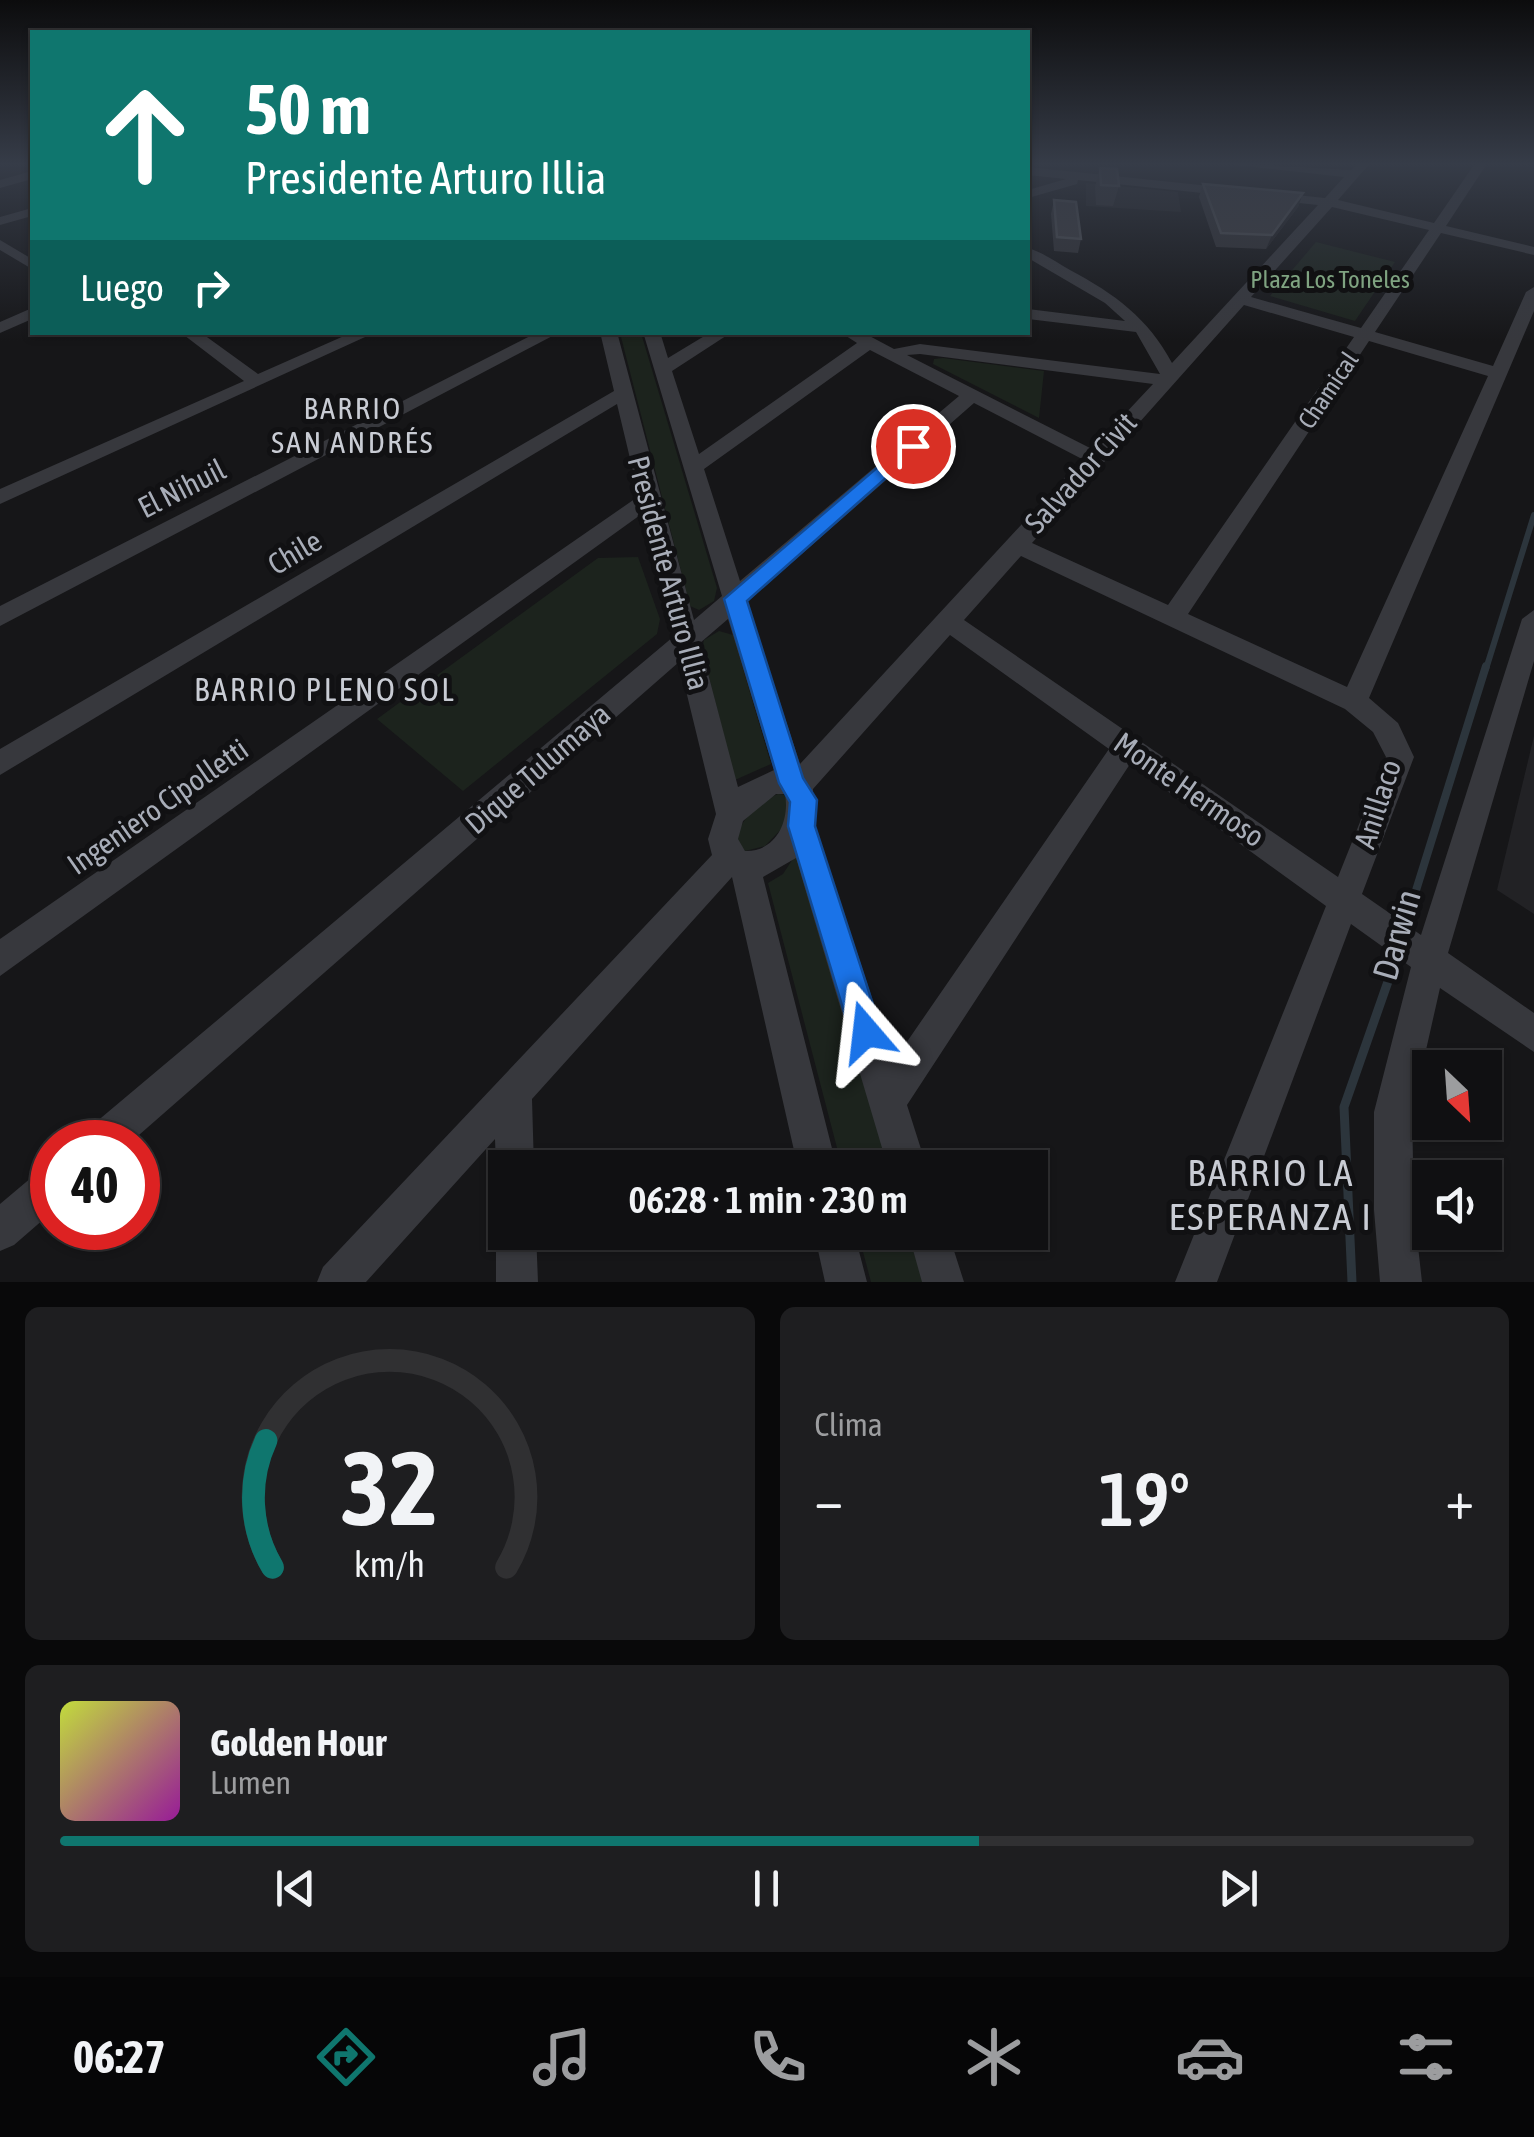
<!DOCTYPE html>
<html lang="es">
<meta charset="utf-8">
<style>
body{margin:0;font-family:"Asap Condensed",sans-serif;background:#1e1e20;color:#f1f3f6;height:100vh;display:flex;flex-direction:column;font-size:38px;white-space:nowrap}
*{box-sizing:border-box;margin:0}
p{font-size:32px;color:#9c9d9f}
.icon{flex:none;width:55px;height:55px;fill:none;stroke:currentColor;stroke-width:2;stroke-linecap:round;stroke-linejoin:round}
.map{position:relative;height:1282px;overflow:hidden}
.sheet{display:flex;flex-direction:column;gap:25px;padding:25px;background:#09090a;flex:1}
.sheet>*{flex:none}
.top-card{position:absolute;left:30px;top:30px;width:1000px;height:305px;border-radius:0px;box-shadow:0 2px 8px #0004,0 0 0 2px #303032;background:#0f766e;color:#fff;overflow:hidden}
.needle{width:65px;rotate:155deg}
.controls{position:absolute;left:1412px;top:1050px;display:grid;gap:20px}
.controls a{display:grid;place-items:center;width:90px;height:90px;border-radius:0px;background:#101012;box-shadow:0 2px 8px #0004,0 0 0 2px #303032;font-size:50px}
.speed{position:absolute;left:30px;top:1120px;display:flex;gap:20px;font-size:50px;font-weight:700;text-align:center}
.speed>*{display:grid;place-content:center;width:130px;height:130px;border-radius:50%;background:#101012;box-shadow:0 2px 8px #0004,0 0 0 2px #303032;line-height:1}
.speed .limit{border:15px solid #d22;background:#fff;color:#111}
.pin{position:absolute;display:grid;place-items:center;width:85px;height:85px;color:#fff;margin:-42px;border:5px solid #fff;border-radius:50%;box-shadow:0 2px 10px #0007}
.me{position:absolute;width:110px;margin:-55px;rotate:343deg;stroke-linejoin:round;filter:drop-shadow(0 0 8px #0008)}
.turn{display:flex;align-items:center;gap:35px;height:210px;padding:0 50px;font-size:45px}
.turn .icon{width:130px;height:130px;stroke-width:2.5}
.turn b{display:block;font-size:70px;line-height:85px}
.then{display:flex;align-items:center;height:95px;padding:0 50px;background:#0003;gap:20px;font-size:38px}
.big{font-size:75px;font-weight:600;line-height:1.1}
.sheet .widget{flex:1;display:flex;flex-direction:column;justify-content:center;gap:15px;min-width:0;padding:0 35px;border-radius:15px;background:#1e1e20}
.sheet .dial{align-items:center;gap:0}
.dial svg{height:260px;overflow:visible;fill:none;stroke:#303032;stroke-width:7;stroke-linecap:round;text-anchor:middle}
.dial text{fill:#f1f3f6;stroke:none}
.song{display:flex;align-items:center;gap:30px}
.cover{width:120px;height:120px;border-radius:15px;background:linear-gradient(135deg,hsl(70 70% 55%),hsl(300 70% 35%))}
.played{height:10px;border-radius:5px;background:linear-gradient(90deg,#0f766e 65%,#303032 65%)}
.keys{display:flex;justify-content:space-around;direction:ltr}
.heat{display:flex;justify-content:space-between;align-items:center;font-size:55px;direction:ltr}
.sheet .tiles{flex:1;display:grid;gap:25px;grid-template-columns:1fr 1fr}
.widget:last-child{grid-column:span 2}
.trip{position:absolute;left:488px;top:1150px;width:560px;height:100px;border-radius:0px;background:#101012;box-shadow:0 2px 8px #0004,0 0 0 2px #303032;font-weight:600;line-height:100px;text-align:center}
.dock{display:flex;height:160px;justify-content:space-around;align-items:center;background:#060607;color:#9c9d9f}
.dock .icon{width:70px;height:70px}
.dock .selected{color:#0f766e}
.dock b{font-size:45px;color:#f1f3f6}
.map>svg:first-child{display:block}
.built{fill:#222225}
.green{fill:#1c231d}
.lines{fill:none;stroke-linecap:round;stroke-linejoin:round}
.stream-far2{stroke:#2c353c;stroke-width:6}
.stream-far1{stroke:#2c353c;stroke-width:8}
.stream{stroke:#2c353c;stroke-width:9}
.minor{fill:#37383d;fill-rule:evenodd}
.wall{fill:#323236}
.shaded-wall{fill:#212124}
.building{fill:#3f3f44;stroke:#4f5156;stroke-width:2.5}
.route{fill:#1a73e8;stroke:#114b97;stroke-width:2.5}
.labels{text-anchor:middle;stroke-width:10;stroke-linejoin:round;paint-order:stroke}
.far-park-label{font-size:25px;fill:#7fa381;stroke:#111113}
.far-street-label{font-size:25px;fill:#a8adb8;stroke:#111113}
.far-quarter-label{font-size:30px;letter-spacing:2.5px;fill:#c9ccd4;stroke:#111113}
.street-label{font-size:30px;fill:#a8adb8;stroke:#111113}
.neighbourhood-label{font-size:32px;letter-spacing:2.5px;fill:#c9ccd4;stroke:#111113}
.near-street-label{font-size:35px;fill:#a8adb8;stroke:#111113}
.near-neighbourhood-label{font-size:38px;letter-spacing:2.5px;fill:#c9ccd4;stroke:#111113}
</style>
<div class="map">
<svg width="1534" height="1282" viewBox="0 0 1534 1282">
<rect width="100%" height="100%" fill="#161618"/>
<!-- built -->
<path class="built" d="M1086,183L1178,192L1181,212L1086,206Z
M1534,736V914L1497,890Z"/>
<!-- green -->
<path class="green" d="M1316,242L1395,262L1355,321L1270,296Z
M620,333H641L717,588L714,601L699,610L690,606Z
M943,358L1044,371L1039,418L933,364L934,359Z
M638,557L660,619L657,634L463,791L377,719L598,558Z
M719,631L733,635L771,764L735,780L702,649L704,640Z
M778,794L788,795L787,823L765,846L745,851L736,838C743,817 757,803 778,794Z
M796,854L889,1167H842L768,883L783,874Z
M858,1233H908L923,1282H871Z"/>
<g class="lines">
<!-- stream-far2 -->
<path class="stream-far2" d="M1486,669L1534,515"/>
<!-- stream-far1 -->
<path class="stream-far1" d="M1413,900L1486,666"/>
<!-- stream -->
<path class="stream" d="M1352,1282L1344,1107L1398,953"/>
<!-- minor -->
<path class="minor" d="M1208,162L1351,170L1359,162H1371L1338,200L1434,223L1476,162H1488L1446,226L1534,247V255L1441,233L1375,332L1493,366L1526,292L1534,287V311L1369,698L1398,723L1414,757L1362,894L1421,935L1522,619L1534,610V661L1448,953L1534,1013V1052L1440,988L1412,1112L1414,1210L1422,1282H1380L1374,1210V1112L1411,967L1351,924L1217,1282H1175L1326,906L1130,764L907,1105L927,1168H888L796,858L763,877L837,1168H798L732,877L532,1099L534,1168H505V1183L501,1182L496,1168L495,1139L366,1282H317L323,1267L712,855L708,839L716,814L679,662L131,1142H84L89,1128L673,637L643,513L0,976V939L639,496L617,404L0,775V749L614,391L600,332H617L694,620L722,596L643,332H660L668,358L711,332H732L672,371L699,454L857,343L840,332H862L894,349L920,344L1160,374L1136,332L1028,319V309L1125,321L1105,303L1028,258V248C1042,252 1056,262 1070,270C1115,294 1148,318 1172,363L1318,205L1078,180L1077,184L1028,198V190L1066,179L1028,175V167L1325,198L1344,177ZM1332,207L1429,230L1361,328L1251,297ZM1244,305L1354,337L1168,605L1032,543ZM1369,341L1488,376L1347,687L1188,614ZM870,350L959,396L740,581L704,469ZM920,354L1153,384L1092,449L907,355ZM974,403L1082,459L800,764L747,602ZM1021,556L1345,709L1373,732L1386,757L1338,877L964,620ZM728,619L774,770L738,787L700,643ZM950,635L1109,749L893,1062L814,822L813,789ZM776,794H785C790,821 776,852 745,851L738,839L743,821Z
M32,171V179L0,188V180Z
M32,208V216L0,225V217Z
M0,240L32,259V269L0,250Z
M32,308V319L0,333V322Z
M180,332H200L258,374L353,332H376L0,504V489L244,381Z
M538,332H560L0,626V606Z
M52,1166V1212L14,1245L0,1251V1204L38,1172Z
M505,1216V1232H536L538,1282H496V1232Z
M814,1232H854L867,1282H825Z
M908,1232H948L964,1282H922Z"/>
</g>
<!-- wall -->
<path class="wall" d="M1100,168L1119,186L1113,206L1096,205L1095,187Z
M1203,184L1303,193L1298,207L1266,249L1216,247L1199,197Z
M1054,200L1081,239L1078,253L1054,251L1051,214Z"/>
<!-- shaded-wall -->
<path class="shaded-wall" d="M1303,193L1298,207L1266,249L1272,235Z"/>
<!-- building -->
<path class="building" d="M1100,168L1117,169L1119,186L1101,185Z
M1203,184L1303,193L1272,235L1221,233Z
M1054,200L1076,202L1081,239L1057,237Z"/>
<!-- sky -->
<linearGradient id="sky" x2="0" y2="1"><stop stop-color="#0c0c0d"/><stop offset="0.48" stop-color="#363c48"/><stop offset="1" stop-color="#363c48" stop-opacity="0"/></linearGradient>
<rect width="1534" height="341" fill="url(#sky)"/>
<!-- route -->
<path class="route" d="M907,442L922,446L747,601L803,778L817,800L815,826L882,1032L877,1044L866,1049L855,1044L850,1032L788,826L790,802L779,783L724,599Z"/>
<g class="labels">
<!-- far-park labels -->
<g class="far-park-label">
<text x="1330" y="288">Plaza Los Toneles</text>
</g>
<!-- far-street labels -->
<g class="far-street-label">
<text transform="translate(1328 390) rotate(-56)" y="9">Chamical</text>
</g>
<!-- far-quarter labels -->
<g class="far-quarter-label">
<text x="353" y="419">BARRIO<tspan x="353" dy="34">SAN ANDRÉS</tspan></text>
</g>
<!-- street labels -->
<g class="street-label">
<text transform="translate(1081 473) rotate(-48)" y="10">Salvador Civit</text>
<text transform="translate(182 489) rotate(-27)" y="10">El Nihuil</text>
<text transform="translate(295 553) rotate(-31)" y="10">Chile</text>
<text transform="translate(668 573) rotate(75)" y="10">Presidente Arturo Illia</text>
<text transform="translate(538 769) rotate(-41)" y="10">Dique Tulumaya</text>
<text transform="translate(1189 790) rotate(35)" y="10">Monte Hermoso</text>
<text transform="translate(1378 804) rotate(-72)" y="10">Anillaco</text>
<text transform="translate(158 807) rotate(-35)" y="10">Ingeniero Cipolletti</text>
</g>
<!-- neighbourhood labels -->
<g class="neighbourhood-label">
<text x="325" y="701">BARRIO PLENO SOL</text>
</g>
<!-- near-street labels -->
<g class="near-street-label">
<text transform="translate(1397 935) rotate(-74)" y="12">Darwin</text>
</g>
<!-- near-neighbourhood labels -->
<g class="near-neighbourhood-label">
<text x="1271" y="1186">BARRIO LA<tspan x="1271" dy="44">ESPERANZA I</tspan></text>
</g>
</g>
</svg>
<div class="controls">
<a><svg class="needle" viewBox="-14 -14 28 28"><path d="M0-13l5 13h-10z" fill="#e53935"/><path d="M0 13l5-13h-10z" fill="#9c9d9f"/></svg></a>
<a><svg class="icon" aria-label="sound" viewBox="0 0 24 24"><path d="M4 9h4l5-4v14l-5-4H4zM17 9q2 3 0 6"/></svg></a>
</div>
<div class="speed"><div class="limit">40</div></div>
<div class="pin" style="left:913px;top:446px;background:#d93025"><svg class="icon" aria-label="arrive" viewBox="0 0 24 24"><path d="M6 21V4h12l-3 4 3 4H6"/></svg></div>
<svg class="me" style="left:866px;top:1032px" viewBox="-20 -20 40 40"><path d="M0-17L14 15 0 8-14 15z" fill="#1a73e8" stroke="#fff" stroke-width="4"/></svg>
<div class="trip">06:28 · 1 min · 230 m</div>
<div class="top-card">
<div class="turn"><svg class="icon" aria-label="ahead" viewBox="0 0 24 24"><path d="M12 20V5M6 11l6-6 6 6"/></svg><div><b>50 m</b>Presidente Arturo Illia</div></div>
<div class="then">Luego<svg class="icon" aria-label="right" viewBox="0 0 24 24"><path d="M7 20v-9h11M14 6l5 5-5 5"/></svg></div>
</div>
</div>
<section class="sheet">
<div class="tiles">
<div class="widget dial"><svg viewBox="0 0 100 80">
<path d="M14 69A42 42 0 1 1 86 69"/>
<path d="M14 69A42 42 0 0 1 12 30" stroke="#0f766e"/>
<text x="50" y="56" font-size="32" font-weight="700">32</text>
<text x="50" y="72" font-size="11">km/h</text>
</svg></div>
<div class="widget"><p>Clima</p>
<div class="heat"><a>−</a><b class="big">19°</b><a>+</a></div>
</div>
<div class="widget">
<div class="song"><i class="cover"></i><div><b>Golden Hour</b><p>Lumen</p></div></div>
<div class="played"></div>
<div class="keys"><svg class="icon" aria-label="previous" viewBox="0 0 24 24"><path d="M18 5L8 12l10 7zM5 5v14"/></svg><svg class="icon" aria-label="pause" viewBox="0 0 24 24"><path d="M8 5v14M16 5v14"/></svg><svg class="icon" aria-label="next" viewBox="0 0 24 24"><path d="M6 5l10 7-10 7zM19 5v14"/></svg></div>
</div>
</div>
</section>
<nav class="dock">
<b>06:27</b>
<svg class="icon selected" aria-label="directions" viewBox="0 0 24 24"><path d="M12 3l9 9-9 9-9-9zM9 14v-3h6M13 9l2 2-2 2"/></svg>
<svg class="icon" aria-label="music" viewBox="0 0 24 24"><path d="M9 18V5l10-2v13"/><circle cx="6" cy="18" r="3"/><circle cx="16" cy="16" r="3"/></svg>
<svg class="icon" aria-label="phone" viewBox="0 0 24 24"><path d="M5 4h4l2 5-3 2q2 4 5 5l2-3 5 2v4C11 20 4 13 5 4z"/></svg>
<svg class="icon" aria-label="climate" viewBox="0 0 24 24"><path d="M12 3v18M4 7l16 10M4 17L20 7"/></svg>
<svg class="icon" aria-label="car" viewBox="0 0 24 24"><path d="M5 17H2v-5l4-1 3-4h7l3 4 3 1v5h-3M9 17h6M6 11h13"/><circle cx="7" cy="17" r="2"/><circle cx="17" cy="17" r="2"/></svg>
<svg class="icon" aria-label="filters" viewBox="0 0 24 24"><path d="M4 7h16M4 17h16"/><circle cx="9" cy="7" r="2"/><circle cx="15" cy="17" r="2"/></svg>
</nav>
